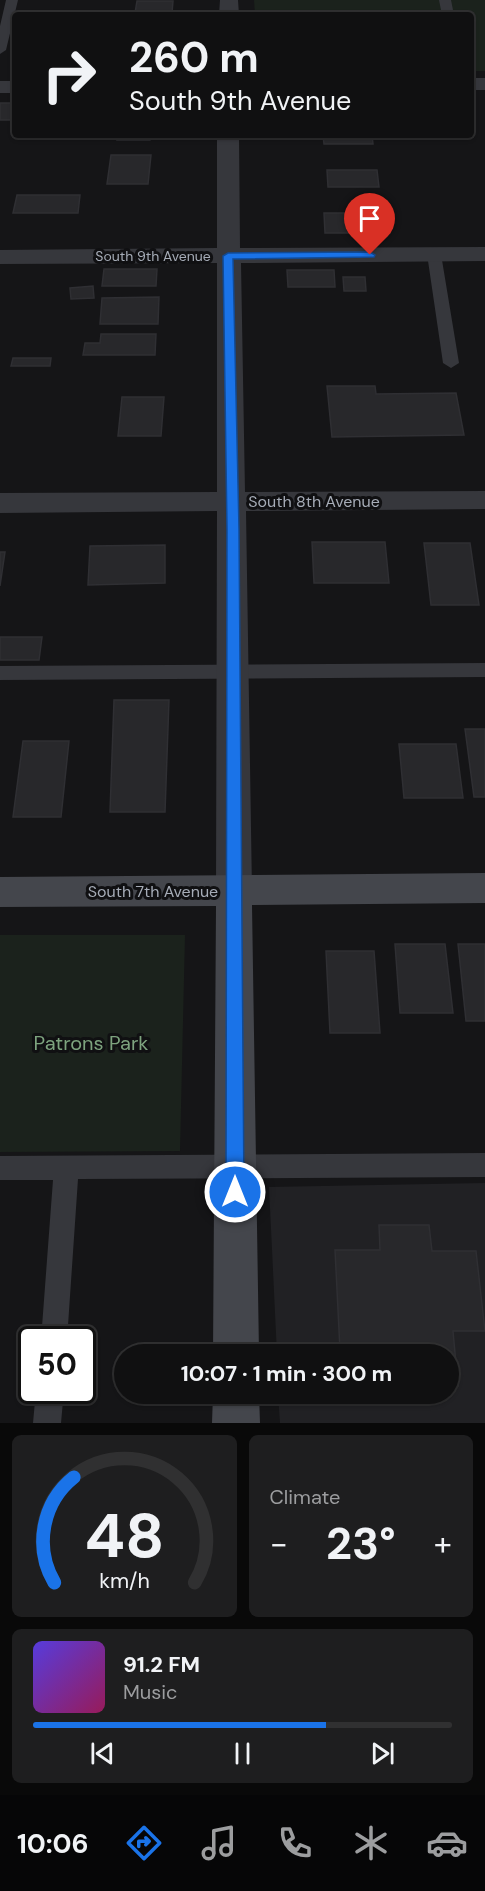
<!DOCTYPE html>
<meta charset="utf-8">
<style>
body{margin:0;font-family:"DM Sans",sans-serif;background:#1e1e1f;color:#f1f3f6;height:100vh;display:flex;flex-direction:column;font-size:22px;white-space:nowrap}
*{box-sizing:border-box;margin:0}
p{font-size:20px;color:#9c9d9f}
.icon{flex:none;width:33px;height:33px;fill:none;stroke:currentColor;stroke-width:2;stroke-linecap:round;stroke-linejoin:round}
.map{position:relative;height:1423px;overflow:hidden}
.side{display:flex;flex-direction:column;gap:12px;padding:12px;background:#090909;flex:1}
.side>*{flex:none}
.hud{position:absolute;left:12px;top:12px;width:462px;height:126px;border-radius:6px;box-shadow:0 2px 4px #0004,0 0 0 2px #303031;background:#101011;color:#f1f3f6;overflow:hidden}
.speed{position:absolute;left:18px;top:1326px;display:flex;gap:12px;font-size:30px;font-weight:700;text-align:center}
.speed>*{display:grid;place-content:center;width:78px;height:78px;border-radius:50%;background:#101011;box-shadow:0 2px 4px #0004,0 0 0 2px #303031;line-height:1}
.speed .limit{border:3px solid #111;border-radius:9px;background:#fff;color:#111}
.pin{position:absolute;display:grid;place-items:center;width:51px;height:51px;color:#fff;margin:-62px -26px;border-radius:50% 50% 50% 0;rotate:-45deg;box-shadow:0 0 6px #0007}
.pin .icon{rotate:45deg}
.me{position:absolute;width:66px;margin:-33px;rotate:0deg;stroke-linejoin:round;filter:drop-shadow(0 0 4px #0008)}
.turn{display:flex;align-items:center;gap:21px;height:126px;padding:0 18px;font-size:27px}
.turn .icon{width:78px;height:78px;stroke-width:2.5}
.turn b{display:block;font-size:42px;line-height:51px}
.big{font-size:45px;font-weight:700;line-height:1.1}
.side .widget{flex:1;display:flex;flex-direction:column;justify-content:center;gap:9px;min-width:0;padding:0 21px;border-radius:9px;background:#1e1e1f}
.side .dial{align-items:center;gap:0}
.dial svg{height:156px;overflow:visible;fill:none;stroke:#303031;stroke-width:7;stroke-linecap:round;text-anchor:middle}
.dial text{fill:#f1f3f6;stroke:none}
.song{display:flex;align-items:center;gap:18px}
.cover{width:72px;height:72px;border-radius:9px;background:linear-gradient(135deg,hsl(250 70% 55%),hsl(330 70% 35%))}
.played{height:6px;border-radius:3px;background:linear-gradient(90deg,#1a73e8 70%,#303031 70%)}
.keys{display:flex;justify-content:space-around;direction:ltr}
.heat{display:flex;justify-content:space-between;align-items:center;font-size:33px;direction:ltr}
.side .tiles{flex:1;display:grid;gap:12px;grid-template-columns:1fr 1fr}
.widget:last-child{grid-column:span 2}
.trip{position:absolute;left:114px;top:1344px;width:345px;height:60px;border-radius:30px;background:#101011;box-shadow:0 2px 4px #0004,0 0 0 2px #303031;font-weight:700;line-height:60px;text-align:center}
.tabs{display:flex;height:96px;justify-content:space-around;align-items:center;background:#060607;color:#9c9d9f}
.tabs .icon{width:42px;height:42px}
.tabs .active{color:#1a73e8}
.tabs b{font-size:27px;color:#f1f3f6}
.map>svg:first-child{display:block}
.built{fill:#212124}
.green{fill:#1b221c}
.building{fill:#28282b;stroke:#2f2f33;stroke-width:1.5}
.lines{fill:none;stroke-linecap:round;stroke-linejoin:round}
.lane{fill:#36373c;fill-rule:evenodd}
.street{fill:#36373c;fill-rule:evenodd}
.secondary{fill:#44464c;fill-rule:evenodd}
.route{fill:#1a73e8;stroke:#114b97;stroke-width:1.5}
.labels{text-anchor:middle;stroke-width:6;stroke-linejoin:round;paint-order:stroke}
.far-street-label{font-size:14px;fill:#a6acb7;stroke:#101012}
.street-label{font-size:16px;fill:#a6acb7;stroke:#101012}
.near-park-label{font-size:20px;fill:#7da37e;stroke:#101012}
</style>
<div class="map">
<svg width="485" height="1423" viewBox="0 0 485 1423">
<rect width="100%" height="100%" fill="#151517"/>
<!-- built -->
<path class="built" d="M485,1183V1423H280L278,1394H448V1354H277L269,1187Z"/>
<!-- green -->
<path class="green" d="M254,0H485V71H471V15H255Z
M0,935H185L180,1151L0,1152Z"/>
<!-- building -->
<path class="building" d="M137,1H173L172,13H135Z
M0,103H15V120H0Z
M118,135H151L150,140H117Z
M323,135H372L373,144H324Z
M111,155H151L148,184H107Z
M327,170H377L379,187H328Z
M17,195H80L78,213H13Z
M324,213H388L390,233H325Z
M104,269H157L156,286H102Z
M287,270H334L335,287H288Z
M343,277H365L366,291H344Z
M93,286L94,298L71,299L70,288Z
M159,297L158,324H100L102,298Z
M101,334H156L155,355H83L85,343H100Z
M13,358H51L50,366H11Z
M327,386H375L376,394L456,393L464,435L332,437Z
M122,397H164L161,436H118Z
M312,542H385L389,583H314Z
M424,543H470L479,605H431Z
M165,545V583L88,585L90,546Z
M0,552H5L0,586Z
M0,637H42L39,660H0Z
M114,700H169L165,812H110Z
M465,729H485V797H474Z
M23,741H69L61,817H13Z
M399,744H456L463,798H404Z
M395,944H445L453,1013H400Z
M458,944H485V1021H466Z
M326,951H374L380,1033H330Z
M379,1225H429L432,1251H476L485,1331H453L458,1386H448V1354H369V1350H340L335,1250H380Z"/>
<g class="lines">
<!-- lane -->
<path class="lane" d="M6,0H18L6,50L0,54V26Z
M439,0H451L454,15H442Z
M434,250L441,254L459,363L451,368L443,363L427,254Z
M485,663V677L0,680V666Z
M485,1153V1177L78,1179L67,1340H41L53,1180H0V1156Z
M36,1390H64L61,1423H33Z"/>
<!-- street -->
<path class="street" d="M220,0H238L239,15H219Z
M471,78H485V90H471Z
M0,81H15V93H0Z
M217,135H239L240,248L485,247V261L241,263L245,492L485,491V509L246,511L252,891L247,902L234,906L221,902L216,891L217,511L0,513V493L217,492V263L0,264V250L217,248Z"/>
<!-- secondary -->
<path class="secondary" d="M485,873V903L252,905L259,1354H213L216,906L0,907V877Z
M213,1394H259L260,1423H212Z"/>
</g>
<!-- route -->
<path class="route" d="M370,252L375,255L374,257L233,259L239,529L244,1192L241,1198L235,1200L229,1198L226,1192L227,529L223,256L228,253Z"/>
<g class="labels">
<!-- far-street labels -->
<g class="far-street-label">
<text x="153" y="261">South 9th Avenue</text>
</g>
<!-- street labels -->
<g class="street-label">
<text x="314" y="507">South 8th Avenue</text>
<text x="153" y="897">South 7th Avenue</text>
</g>
<!-- near-park labels -->
<g class="near-park-label">
<text x="91" y="1050">Patrons Park</text>
</g>
</g>
</svg>
<div class="speed"><div class="limit">50</div></div>
<div class="pin" style="left:370px;top:255px;background:#d93025"><svg class="icon" aria-label="arrive" viewBox="0 0 24 24"><path d="M6 21V4h12l-3 4 3 4H6"/></svg></div>
<svg class="me" style="left:235px;top:1192px" viewBox="-20 -20 40 40"><circle r="17" fill="#1a73e8" stroke="#fff" stroke-width="3"/><path d="M0-11L8 9 0 5-8 9z" fill="#fff"/></svg>
<div class="trip">10:07 · 1 min · 300 m</div>
<div class="hud">
<div class="turn"><svg class="icon" aria-label="right" viewBox="0 0 24 24"><path d="M7 20v-9h11M14 6l5 5-5 5"/></svg><div><b>260 m</b>South 9th Avenue</div></div>
</div>
</div>
<section class="side">
<div class="tiles">
<div class="widget dial"><svg viewBox="0 0 100 80">
<path d="M14 69A42 42 0 1 1 86 69"/>
<path d="M14 69A42 42 0 0 1 24 15" stroke="#1a73e8"/>
<text x="50" y="56" font-size="32" font-weight="700">48</text>
<text x="50" y="72" font-size="11">km/h</text>
</svg></div>
<div class="widget"><p>Climate</p>
<div class="heat"><a>−</a><b class="big">23°</b><a>+</a></div>
</div>
<div class="widget">
<div class="song"><i class="cover"></i><div><b>91.2 FM</b><p>Music</p></div></div>
<div class="played"></div>
<div class="keys"><svg class="icon" aria-label="previous" viewBox="0 0 24 24"><path d="M18 5L8 12l10 7zM5 5v14"/></svg><svg class="icon" aria-label="pause" viewBox="0 0 24 24"><path d="M8 5v14M16 5v14"/></svg><svg class="icon" aria-label="next" viewBox="0 0 24 24"><path d="M6 5l10 7-10 7zM19 5v14"/></svg></div>
</div>
</div>
</section>
<nav class="tabs">
<b>10:06</b>
<svg class="icon active" aria-label="directions" viewBox="0 0 24 24"><path d="M12 3l9 9-9 9-9-9zM9 14v-3h6M13 9l2 2-2 2"/></svg>
<svg class="icon" aria-label="music" viewBox="0 0 24 24"><path d="M9 18V5l10-2v13"/><circle cx="6" cy="18" r="3"/><circle cx="16" cy="16" r="3"/></svg>
<svg class="icon" aria-label="phone" viewBox="0 0 24 24"><path d="M5 4h4l2 5-3 2q2 4 5 5l2-3 5 2v4C11 20 4 13 5 4z"/></svg>
<svg class="icon" aria-label="climate" viewBox="0 0 24 24"><path d="M12 3v18M4 7l16 10M4 17L20 7"/></svg>
<svg class="icon" aria-label="car" viewBox="0 0 24 24"><path d="M5 17H2v-5l4-1 3-4h7l3 4 3 1v5h-3M9 17h6M6 11h13"/><circle cx="7" cy="17" r="2"/><circle cx="17" cy="17" r="2"/></svg>
</nav>
